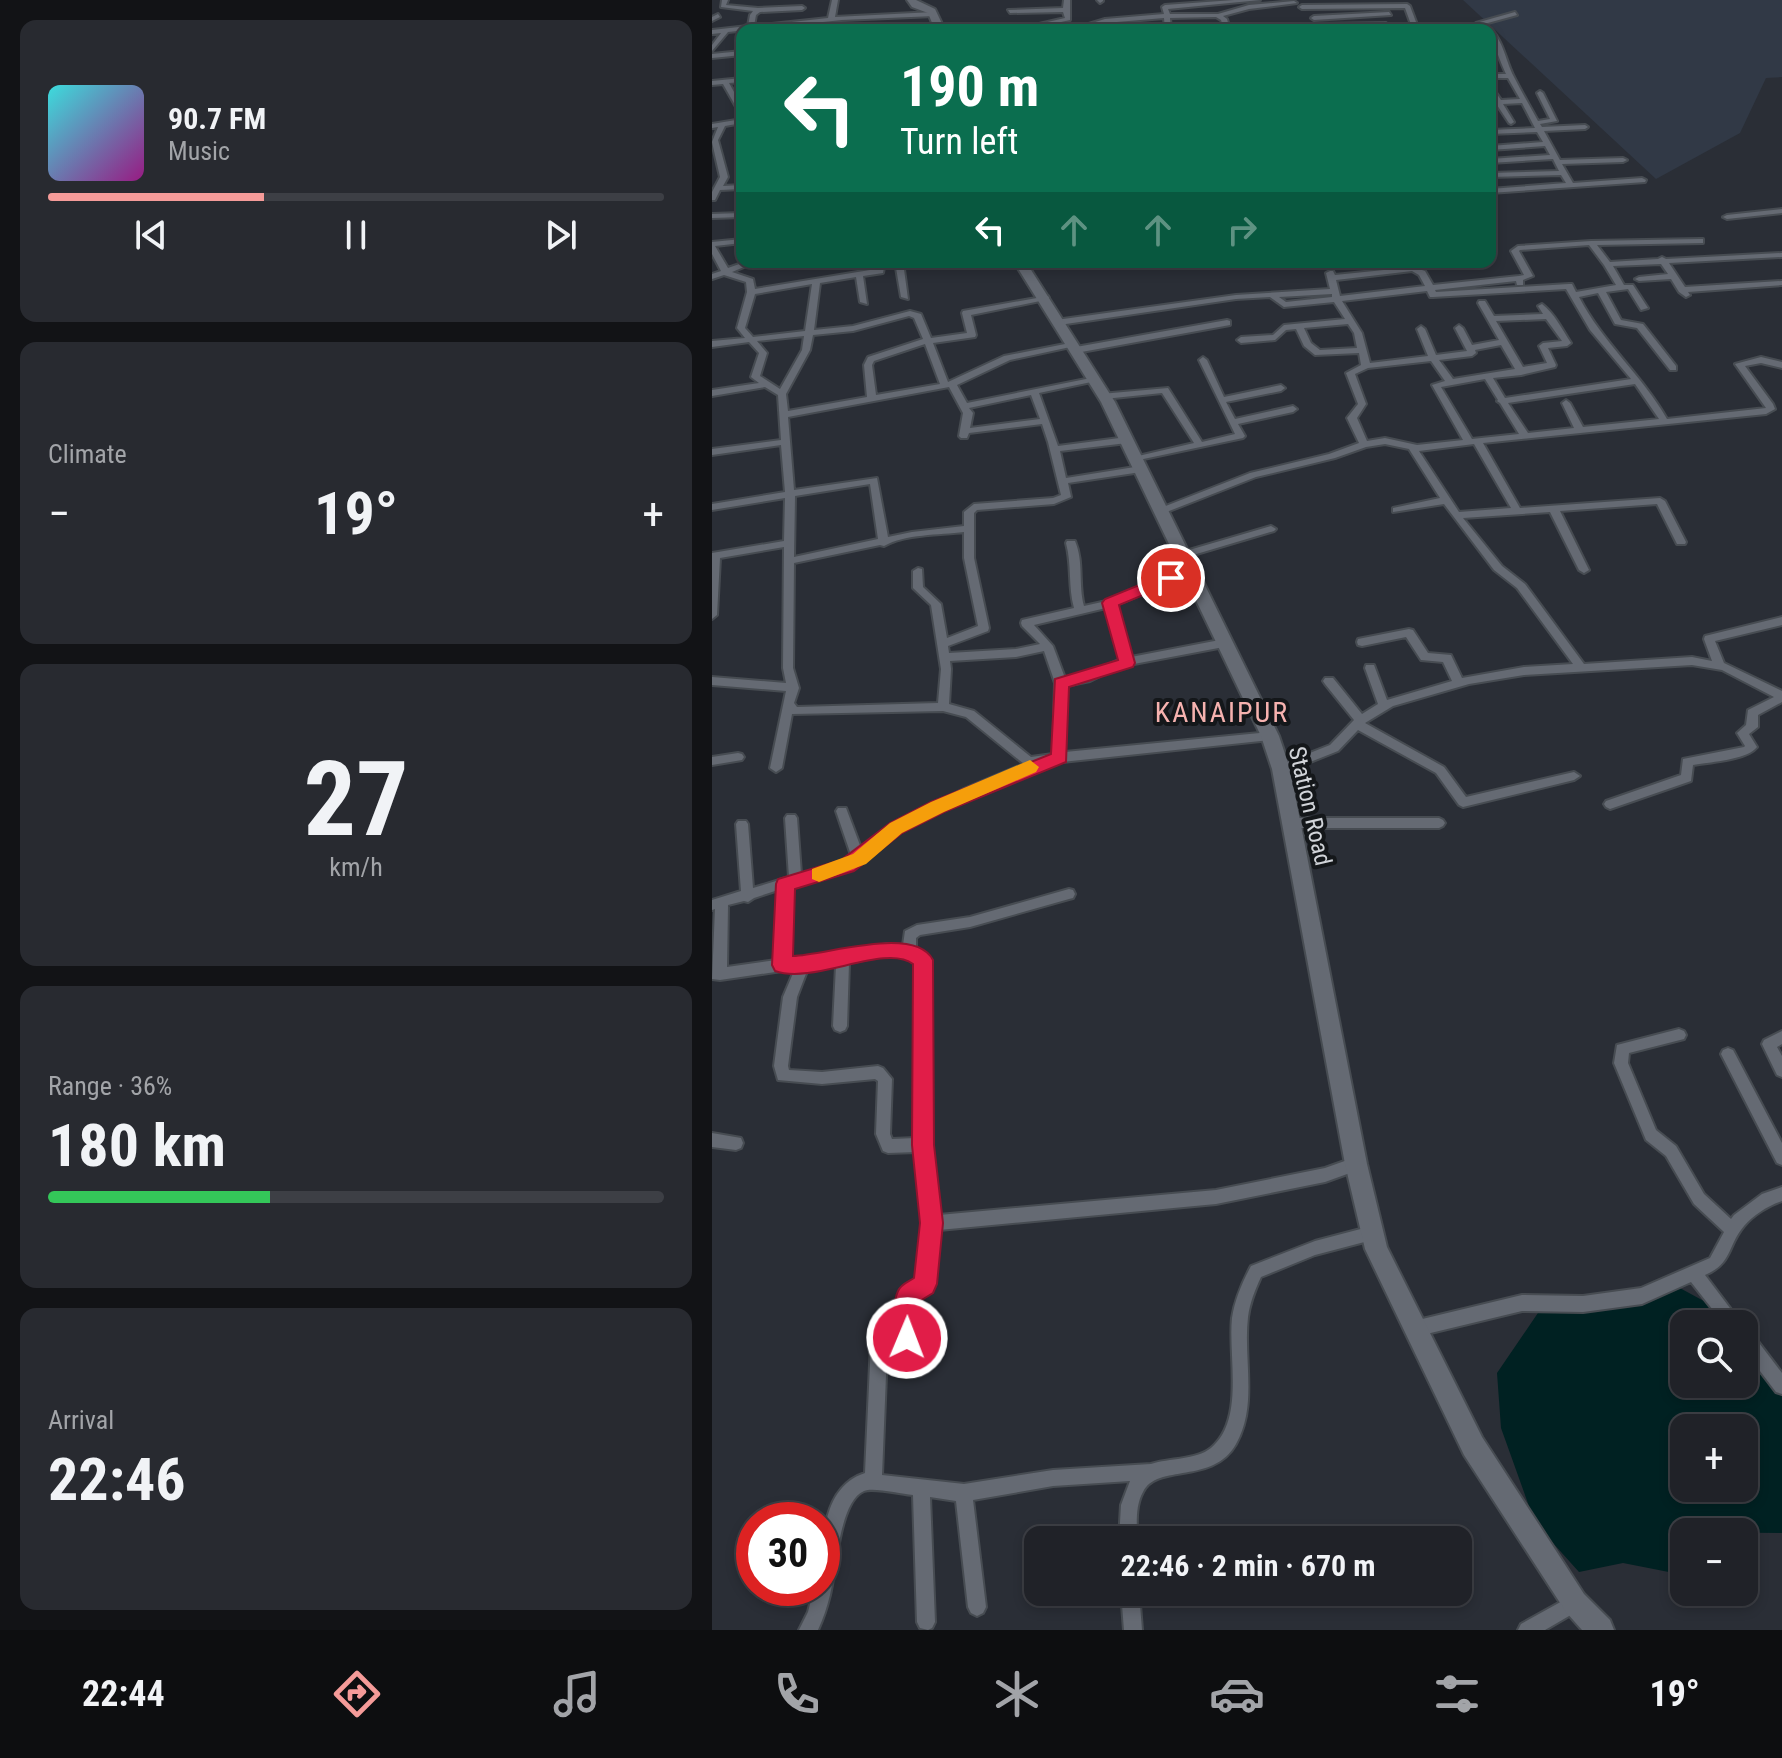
<!DOCTYPE html>
<meta charset="utf-8">
<style>
body{margin:0;font-family:"Roboto Condensed",sans-serif;background:#282a30;color:#f1f3f6;height:100vh;display:flex;flex-direction:column;font-size:30px;white-space:nowrap}
*{box-sizing:border-box;margin:0}
p{font-size:26px;color:#a2a4a8}
.icon{flex:none;width:44px;height:44px;fill:none;stroke:currentColor;stroke-width:2;stroke-linecap:round;stroke-linejoin:round}
.map{position:relative;flex:1;overflow:hidden}
.side{display:flex;flex-direction:column;gap:20px;padding:20px;background:#121316;width:712px}
.side>*{flex:none}
.guide{position:absolute;left:24px;top:24px;width:760px;height:244px;border-radius:16px;box-shadow:0 4px 12px #0003,0 0 0 2px #3d3f45;background:#0b6e4f;color:#fff;overflow:hidden}
.buttons{position:absolute;left:958px;top:1310px;display:grid;gap:16px}
.buttons a{display:grid;place-items:center;width:88px;height:88px;border-radius:16px;background:#202228;box-shadow:0 4px 12px #0003,0 0 0 2px #3d3f45;font-size:40px}
.speed{position:absolute;left:24px;top:1502px;display:flex;gap:16px;font-size:40px;font-weight:700;text-align:center}
.speed>*{display:grid;place-content:center;width:104px;height:104px;border-radius:50%;background:#202228;box-shadow:0 4px 12px #0003,0 0 0 2px #3d3f45;line-height:1}
.speed .limit{border:12px solid #d22;background:#fff;color:#111}
.pin{position:absolute;display:grid;place-items:center;width:68px;height:68px;color:#fff;margin:-34px;border:4px solid #fff;border-radius:50%;box-shadow:0 2px 8px #0007}
.me{position:absolute;width:88px;margin:-44px;rotate:1deg;stroke-linejoin:round;filter:drop-shadow(0 0 6px #0008)}
.turn{display:flex;align-items:center;gap:28px;height:168px;padding:0 32px;font-size:36px}
.turn .icon{width:104px;height:104px;stroke-width:2.5}
.turn b{display:block;font-size:56px;line-height:68px}
.lanes{display:flex;align-items:center;height:76px;padding:0 32px;background:#0003;justify-content:center;gap:40px;direction:ltr}
.lanes .off{opacity:.35}
.big{font-size:60px;font-weight:700;line-height:1.1}
.side .widget{flex:1;display:flex;flex-direction:column;justify-content:center;gap:12px;min-width:0;padding:0 28px;border-radius:16px;background:#282a30}
.side .dial{align-items:center;gap:0}
.dial b{font-size:104px;line-height:1}
.song{display:flex;align-items:center;gap:24px}
.cover{width:96px;height:96px;border-radius:12px;background:linear-gradient(135deg,hsl(180 70% 55%),hsl(310 70% 35%))}
.played{height:8px;border-radius:4px;background:linear-gradient(90deg,#f59b99 35%,#3d3f45 35%)}
.keys{display:flex;justify-content:space-around;direction:ltr}
.heat{display:flex;justify-content:space-between;align-items:center;font-size:44px;direction:ltr}
.charge{height:12px;border-radius:6px;background:linear-gradient(90deg,#34c759 36%,#3d3f45 0)}
.trip{position:absolute;left:312px;top:1526px;width:448px;height:80px;border-radius:16px;background:#202228;box-shadow:0 4px 12px #0003,0 0 0 2px #3d3f45;font-weight:700;line-height:80px;text-align:center}
.tabs{display:flex;height:128px;justify-content:space-around;align-items:center;background:#0d0e10;color:#a2a4a8}
.tabs .icon{width:56px;height:56px}
.tabs .on{color:#f59b99}
.tabs b{font-size:36px;color:#f1f3f6}
main{display:flex;flex:1;min-height:0}
.map>svg:first-child{display:block}
.built{fill:#313946}
.water{fill:#002122;fill-rule:evenodd}
.lines{fill:none;stroke-linecap:round;stroke-linejoin:round}
.minor-casing{stroke:#474c52;stroke-width:4}
.secondary-casing{stroke:#474c52;stroke-width:4}
.minor{fill:#656a73;fill-rule:evenodd}
.secondary{fill:#656a73;fill-rule:evenodd}
.route{fill:#e11d48;stroke:#92132f;stroke-width:2}
.slow{fill:#f59e0b}
.labels{text-anchor:middle;stroke-width:8;stroke-linejoin:round;paint-order:stroke}
.street-label{font-size:24px;fill:#d1d4d9;stroke:#14171a}
.quarter-label{font-size:28px;letter-spacing:2px;fill:#f6b2af;stroke:#14171a}
</style>
<main>
<section class="side">
<div class="widget">
<div class="song"><i class="cover"></i><div><b>90.7 FM</b><p>Music</p></div></div>
<div class="played"></div>
<div class="keys"><svg class="icon" aria-label="previous" viewBox="0 0 24 24"><path d="M18 5L8 12l10 7zM5 5v14"/></svg><svg class="icon" aria-label="pause" viewBox="0 0 24 24"><path d="M8 5v14M16 5v14"/></svg><svg class="icon" aria-label="next" viewBox="0 0 24 24"><path d="M6 5l10 7-10 7zM19 5v14"/></svg></div>
</div>
<div class="widget"><p>Climate</p>
<div class="heat"><a>−</a><b class="big">19°</b><a>+</a></div>
</div>
<div class="widget dial"><b>27</b><p>km/h</p></div>
<div class="widget"><p>Range · 36%</p><b class="big">180 km</b><div class="charge"></div></div>
<div class="widget"><p>Arrival</p><b class="big">22:46</b></div>
</section>
<div class="map">
<svg width="1070" height="1630" viewBox="0 0 1070 1630">
<rect width="100%" height="100%" fill="#2a2e36"/>
<!-- built -->
<path class="built" d="M751,0H1070V77L1054,78L1028,133L944,179Z"/>
<!-- water -->
<path class="water" d="M966,1287L1001,1306L1015,1324H972V1384H1032V1345L1070,1393V1533L972,1532V1575L911,1563L867,1572L823,1523L789,1428L785,1373L830,1307L930,1305ZM972,1428H1032V1488H972Z"/>
<g class="lines">
<!-- minor casing -->
<g class="minor-casing">
<path id="minor" d="M10,0H16L14,5L46,8L90,6L93,8L90,10L48,12L44,15L42,26L116,18L120,0H126L123,17L222,12L225,14L222,16L130,20L16,32L0,51V45L9,33L0,34V30L36,26L38,15L41,11L9,7Z
M352,0H358V20L327,27L330,30L321,28L301,30L353,18L351,12L298,13L296,10L351,8Z
M385,0H391V1L388,3Z
M522,0H548L456,9L458,14H506L537,5L582,1L585,3L537,9L511,16L515,19L518,30H512L509,20L504,17L458,18L459,30H453L452,18L393,23L367,30H357L393,19L452,14L450,7L453,5Z
M695,4L698,6L707,30H701L693,8L590,9L587,7L590,5Z
M677,12L679,15L602,20L599,18L602,16Z
M803,12L805,15L772,24C792,37 792,58 802,77C810,93 818,106 826,121L838,119L825,93L828,91L831,93L845,121L828,124L830,127L873,125L876,127L873,129L832,131L848,160L911,158L915,160L911,162L850,164L861,183L930,178L934,180L933,182L778,193V189L854,183L849,175L778,177V173L847,171L841,159L778,163V159L838,155L833,146L778,150V146L831,142L825,132L778,134V130L823,128L810,103L791,104L802,122L799,124L797,123L785,105H778V101H783L778,93V86L780,87L789,100L808,99L796,78H778V74H794C789,63 780,40 778,30H773L764,23Z
M6,14L8,17L0,21V17Z
M674,23L676,26L608,28L605,26L608,24Z
M30,51V55L0,58V54Z
M30,78V82L17,83L30,106V114L27,112L11,84L0,85V81Z
M30,119V123L13,126L6,140L16,177L11,186L30,185V189L8,190L3,200H0V192L8,177L0,142L6,127L0,128V124Z
M1070,209V213L1015,219L1011,217L1015,215Z
M30,213V217L0,218V214Z
M30,239V243L3,246L16,268L33,262H44L20,272L41,279L43,289L164,269L165,262H173L171,273L151,276L155,304L148,302L144,277L108,283L102,330L141,326L198,311L209,314L219,338L255,333L250,313L251,311L336,296L337,298L333,300L259,315L264,335L263,337L221,343L236,382L292,356L363,342V346L298,360L245,385L255,403L384,377V381L327,393L346,446L415,437L420,440L415,443L348,451L354,478L429,466L434,469L429,472L356,483L359,497L342,504L265,510L262,513V558L277,628L276,631L236,646L237,653L304,649L328,644L310,626L309,623L310,620L362,608C356,587 360,565 354,543L355,541H363C372,562 366,584 372,606L390,602L478,568L482,569V573L404,605L419,657L513,639L518,643L517,646L406,667L378,681L354,686L353,752L558,732L564,736L558,740L331,764L329,767L260,795L188,831L153,858L151,862L139,869L79,887L77,960L108,958L175,944L191,945L193,931L205,925L258,917L357,889L361,890L363,894L361,898L357,899L258,927L208,935L204,938V948L216,956L218,960V1145L227,1215L504,1190L613,1168L644,1157L649,1159L651,1164L649,1169L613,1182L504,1204L227,1230L221,1284L218,1289L204,1299L203,1338L201,1344L175,1350L170,1475L252,1484L341,1470L439,1464C457,1458 484,1460 499,1448C533,1420 516,1357 520,1318C523,1299 530,1283 539,1266L603,1241L660,1226L665,1228L668,1233L665,1238L660,1240L603,1255L549,1277C543,1290 538,1302 536,1317C531,1359 546,1405 524,1444C501,1485 445,1463 431,1492C423,1506 425,1524 425,1540H407L409,1505L418,1481L341,1486L261,1500L274,1607L271,1613L265,1616L259,1613L256,1607L244,1501L218,1497L223,1622L220,1628L216,1630L208,1628L205,1622L201,1495C189,1494 161,1487 152,1491C127,1501 124,1572 118,1595C115,1607 111,1619 106,1630H87L96,1612L102,1588H110C110,1549 107,1488 153,1473L159,1343L161,1337L187,1331L188,1295L190,1289L206,1280L212,1223L205,1152L176,1153L171,1151L164,1134L166,1081L163,1079L110,1084L66,1080L62,1066L71,997L82,971H70L8,980L0,979L3,909L0,910V900L29,891L24,824L26,821H34L36,824L41,888L77,877L73,818L75,815H83L85,818L89,874L131,861L139,855L124,811L126,808H134L149,848L180,825L252,789L312,764L254,717L231,711L80,714L70,768L64,772L58,768L74,691L0,685V677L74,683L71,668L72,547L8,558L5,615L0,619V553L72,541L73,498L0,510V504L73,492L69,445L0,455V449L69,440L66,395L53,387L0,396V390L47,383L39,377L47,353L37,342L0,347V341L33,338L25,328L35,292L34,282L12,275L0,279V274L9,271L0,254V242ZM100,284L93,331L41,337L33,328L43,294ZM197,316L202,318L211,339L156,357L152,365L155,397L76,411L74,394L98,350L101,335L141,331ZM92,336L90,350L68,389L48,376L55,353L45,341ZM213,344L228,384L164,395L160,365L162,361ZM237,387L251,413L247,436L249,438H255L257,433L330,424L336,442L349,495L341,498L262,504L252,512V526L200,532L176,537L165,478L82,490L76,417ZM319,395L328,419L258,428L261,413L257,408ZM158,484L166,539L82,557L83,496ZM252,532V558L266,626L235,638L229,604L211,587L210,569L206,568L201,571V588L219,605L229,669L226,703L85,707L82,703L87,688L81,668L82,563L168,545L172,546C193,534 227,535 252,532ZM394,608L409,659L372,675L353,678L341,646L322,625ZM332,651L343,683L341,754L319,757L262,711L237,704L239,669L238,661L304,657ZM66,890L64,960L15,967L16,905L32,901L36,902L42,898ZM175,955H188L204,963V1138L180,1139L178,1134L180,1079L171,1068L166,1066L110,1072L77,1070L76,1066L85,997L95,971L124,966L121,1026L123,1030L128,1032L133,1030L135,1026L137,963Z
M988,239H991V243L885,245L898,262L946,259L950,257L954,259L1070,253V257L957,263L973,287L1070,281V285L976,292L978,295L974,297L967,292L959,279L927,281L923,279L927,277L956,274L949,264L901,266L912,285H921L936,308L929,310L916,289L894,292L909,320L931,324L964,366V370H958L925,328L903,324L886,293L867,297C890,342 930,375 955,419L1054,408L1023,364L1049,357L1070,362V368L1049,363L1033,366L1061,404L1063,409L1054,414L771,443L808,508L948,498L953,501L974,542L973,544H965L945,504L848,511L877,570L872,573L867,570L838,512L751,518L790,566L813,584L872,664L980,657L1000,661L992,639L993,636L1070,617V625L1003,641L1012,663L1070,691V702L1046,715V727L1037,734L1045,747C1035,760 998,762 981,765L979,781L898,809L894,807L892,804L894,801L969,775L971,759L1032,747L1033,746L1025,733L1034,725L1036,710L1062,697L1010,670L980,665L812,675L757,684L681,706L653,723L732,767L754,797L862,772L868,776L862,780L751,807L747,805L724,773L646,730L626,751L573,772H565L563,769L565,766L618,745L642,720L613,684L611,681L613,678H621L650,714L666,704L653,668L654,665H662L675,700L740,681L731,662L709,660L694,637L650,646L646,645L645,642L646,639L697,629L701,630L716,653L739,655L750,678L812,667L861,664L805,588L782,570L732,504L681,512V508L728,498L697,449L673,444L654,447L623,458L544,477L452,513H446V509L538,473L617,454L647,443L635,418L646,404L634,373L649,365L647,353L603,355L592,346L584,329L574,330L563,340L529,343L525,340L529,337L561,335L572,325L633,319L622,302L572,307L558,297L524,299L347,325L343,322L344,320L524,295L618,289L614,273L618,271H621L623,275L701,267L713,271L721,285L807,276L812,275L799,251L806,246L879,241ZM877,245L892,265L904,285L864,292L860,284H857L724,292L723,290L804,281L805,285H811V280L821,276L807,251L808,250ZM700,271L707,275L713,286L628,296L624,280ZM854,289L878,330L919,379L793,398L781,378L809,375L843,367L844,365L836,348L855,346L859,343C850,329 842,313 830,304L826,306L831,314L782,316L773,301H767L766,303L787,340L760,345L751,328L747,325L743,328L755,351L724,355L713,329L709,326L705,329L716,356L658,363L650,333L630,301L715,291L718,297H721ZM620,294V297L574,302L567,297ZM834,319L850,341L831,343L827,346L835,363L811,367L784,321ZM636,324L642,333L645,348L608,350L599,343L592,328ZM789,345L803,369L741,379L727,360L760,356L764,353L763,350ZM719,361L733,381L720,385L751,440L705,445L673,438L655,441L645,418L654,404L643,374L656,368ZM773,379L786,400L785,401L788,403L807,434L760,439L729,387ZM923,384L947,419L871,427L858,403L854,400L850,403L862,428L816,433L796,403ZM762,444L799,508L747,512L707,451Z
M183,262H191L196,299L189,297Z
M515,320L518,321V325L364,353L360,350L364,347Z
M491,357L495,360L512,397L569,385L573,388L569,391L514,402L523,419L581,406L585,409L581,412L526,424L533,436L531,438L422,461V457L482,443L450,393L392,399L388,396L389,394L456,388L490,442L523,434L487,360Z
M559,526L564,529L562,531L471,558L466,555L467,553Z
M26,753L30,754L32,757L30,760L0,765V757Z
M580,818H727L731,820L733,823L731,826L727,828H580L576,826L574,823L576,820Z
M967,1029L972,1031L974,1035L972,1039L917,1053L916,1063L944,1130L964,1146L992,1194L1019,1219L1022,1215L1050,1194L1070,1187V1201C1057,1205 1041,1215 1032,1226C1015,1246 1021,1263 993,1275L1030,1324H1012L979,1282L930,1304L871,1312L810,1311L702,1337L696,1335L694,1329L696,1323L702,1321L810,1295L871,1296L929,1288L998,1258L1012,1232L982,1204L954,1156L934,1140L902,1063L905,1045Z
M1070,1031V1044L1065,1047L1070,1056V1077L1065,1075L1050,1044L1052,1040Z
M1016,1048L1021,1050L1070,1143V1165L1065,1163L1009,1054L1011,1050Z
M0,1133L29,1138L31,1143L29,1148L24,1150L0,1147Z
M1032,1329L1038,1331L1070,1373V1394L1064,1392L1032,1350Z
M409,1592H427L430,1630H412Z
M863,1594L869,1597L872,1603L869,1609L833,1630H806L809,1624Z"/>
</g>
<!-- secondary casing -->
<g class="secondary-casing">
<path id="secondary" d="M195,0H204L223,9L233,30H223L216,13L200,7Z
M302,262H314L403,402L567,736L578,769L655,1164L675,1247L770,1437L872,1594L898,1620L902,1630H870L854,1612L752,1455L653,1249L633,1164L560,769L549,736L389,402Z"/>
</g>
<!-- minor -->
<use href="#minor" class="minor"/>
<!-- secondary -->
<use href="#secondary" class="secondary"/>
</g>
<!-- route -->
<path class="route" d="M459,572L467,578L465,581L407,605L423,663L421,667L357,687L354,762L232,812L190,833L142,871L83,889L81,956C115,955 203,925 221,960L222,1145L231,1223L225,1284L221,1293L208,1301L204,1346L195,1350L187,1346C181,1333 180,1304 186,1291C189,1284 196,1282 202,1278L208,1223L200,1145L201,964C173,943 102,985 63,971L60,965L64,884L66,879L129,860L178,823L219,802L339,754L343,679L406,660L390,603L393,599Z"/>
<!-- slow -->
<path class="slow" d="M318,760L327,767L324,772L232,812L190,833L154,864L107,882L100,879V869L141,854L178,823L219,802Z"/>
<g class="labels">
<!-- street labels -->
<g class="street-label">
<text transform="translate(598 806) rotate(77)" y="8">Station Road</text>
</g>
<!-- quarter labels -->
<g class="quarter-label">
<text x="510" y="722">KANAIPUR</text>
</g>
</g>
</svg>
<div class="buttons">
<a><svg class="icon" aria-label="search" viewBox="0 0 24 24"><circle cx="10" cy="10" r="6"/><path d="M15 15l6 6"/></svg></a>
<a>+</a>
<a>−</a>
</div>
<div class="speed"><div class="limit">30</div></div>
<div class="pin" style="left:459px;top:578px;background:#d93025"><svg class="icon" aria-label="arrive" viewBox="0 0 24 24"><path d="M6 21V4h12l-3 4 3 4H6"/></svg></div>
<svg class="me" style="left:195px;top:1338px" viewBox="-20 -20 40 40"><circle r="17" fill="#e11d48" stroke="#fff" stroke-width="3"/><path d="M0-11L8 9 0 5-8 9z" fill="#fff"/></svg>
<div class="trip">22:46 · 2 min · 670 m</div>
<div class="guide">
<div class="turn"><svg class="icon" aria-label="left" viewBox="0 0 24 24"><path d="M17 20v-9H6M10 6l-5 5 5 5"/></svg><div><b>190 m</b>Turn left</div></div>
<div class="lanes"><svg class="icon" aria-label="left" viewBox="0 0 24 24"><path d="M17 20v-9H6M10 6l-5 5 5 5"/></svg><svg class="icon off" aria-label="ahead" viewBox="0 0 24 24"><path d="M12 20V5M6 11l6-6 6 6"/></svg><svg class="icon off" aria-label="ahead" viewBox="0 0 24 24"><path d="M12 20V5M6 11l6-6 6 6"/></svg><svg class="icon off" aria-label="right" viewBox="0 0 24 24"><path d="M7 20v-9h11M14 6l5 5-5 5"/></svg></div>
</div>
</div>
</main>
<nav class="tabs">
<b>22:44</b>
<svg class="icon on" aria-label="directions" viewBox="0 0 24 24"><path d="M12 3l9 9-9 9-9-9zM9 14v-3h6M13 9l2 2-2 2"/></svg>
<svg class="icon" aria-label="music" viewBox="0 0 24 24"><path d="M9 18V5l10-2v13"/><circle cx="6" cy="18" r="3"/><circle cx="16" cy="16" r="3"/></svg>
<svg class="icon" aria-label="phone" viewBox="0 0 24 24"><path d="M5 4h4l2 5-3 2q2 4 5 5l2-3 5 2v4C11 20 4 13 5 4z"/></svg>
<svg class="icon" aria-label="climate" viewBox="0 0 24 24"><path d="M12 3v18M4 7l16 10M4 17L20 7"/></svg>
<svg class="icon" aria-label="car" viewBox="0 0 24 24"><path d="M5 17H2v-5l4-1 3-4h7l3 4 3 1v5h-3M9 17h6M6 11h13"/><circle cx="7" cy="17" r="2"/><circle cx="17" cy="17" r="2"/></svg>
<svg class="icon" aria-label="filters" viewBox="0 0 24 24"><path d="M4 7h16M4 17h16"/><circle cx="9" cy="7" r="2"/><circle cx="15" cy="17" r="2"/></svg>
<b>19°</b>
</nav>
